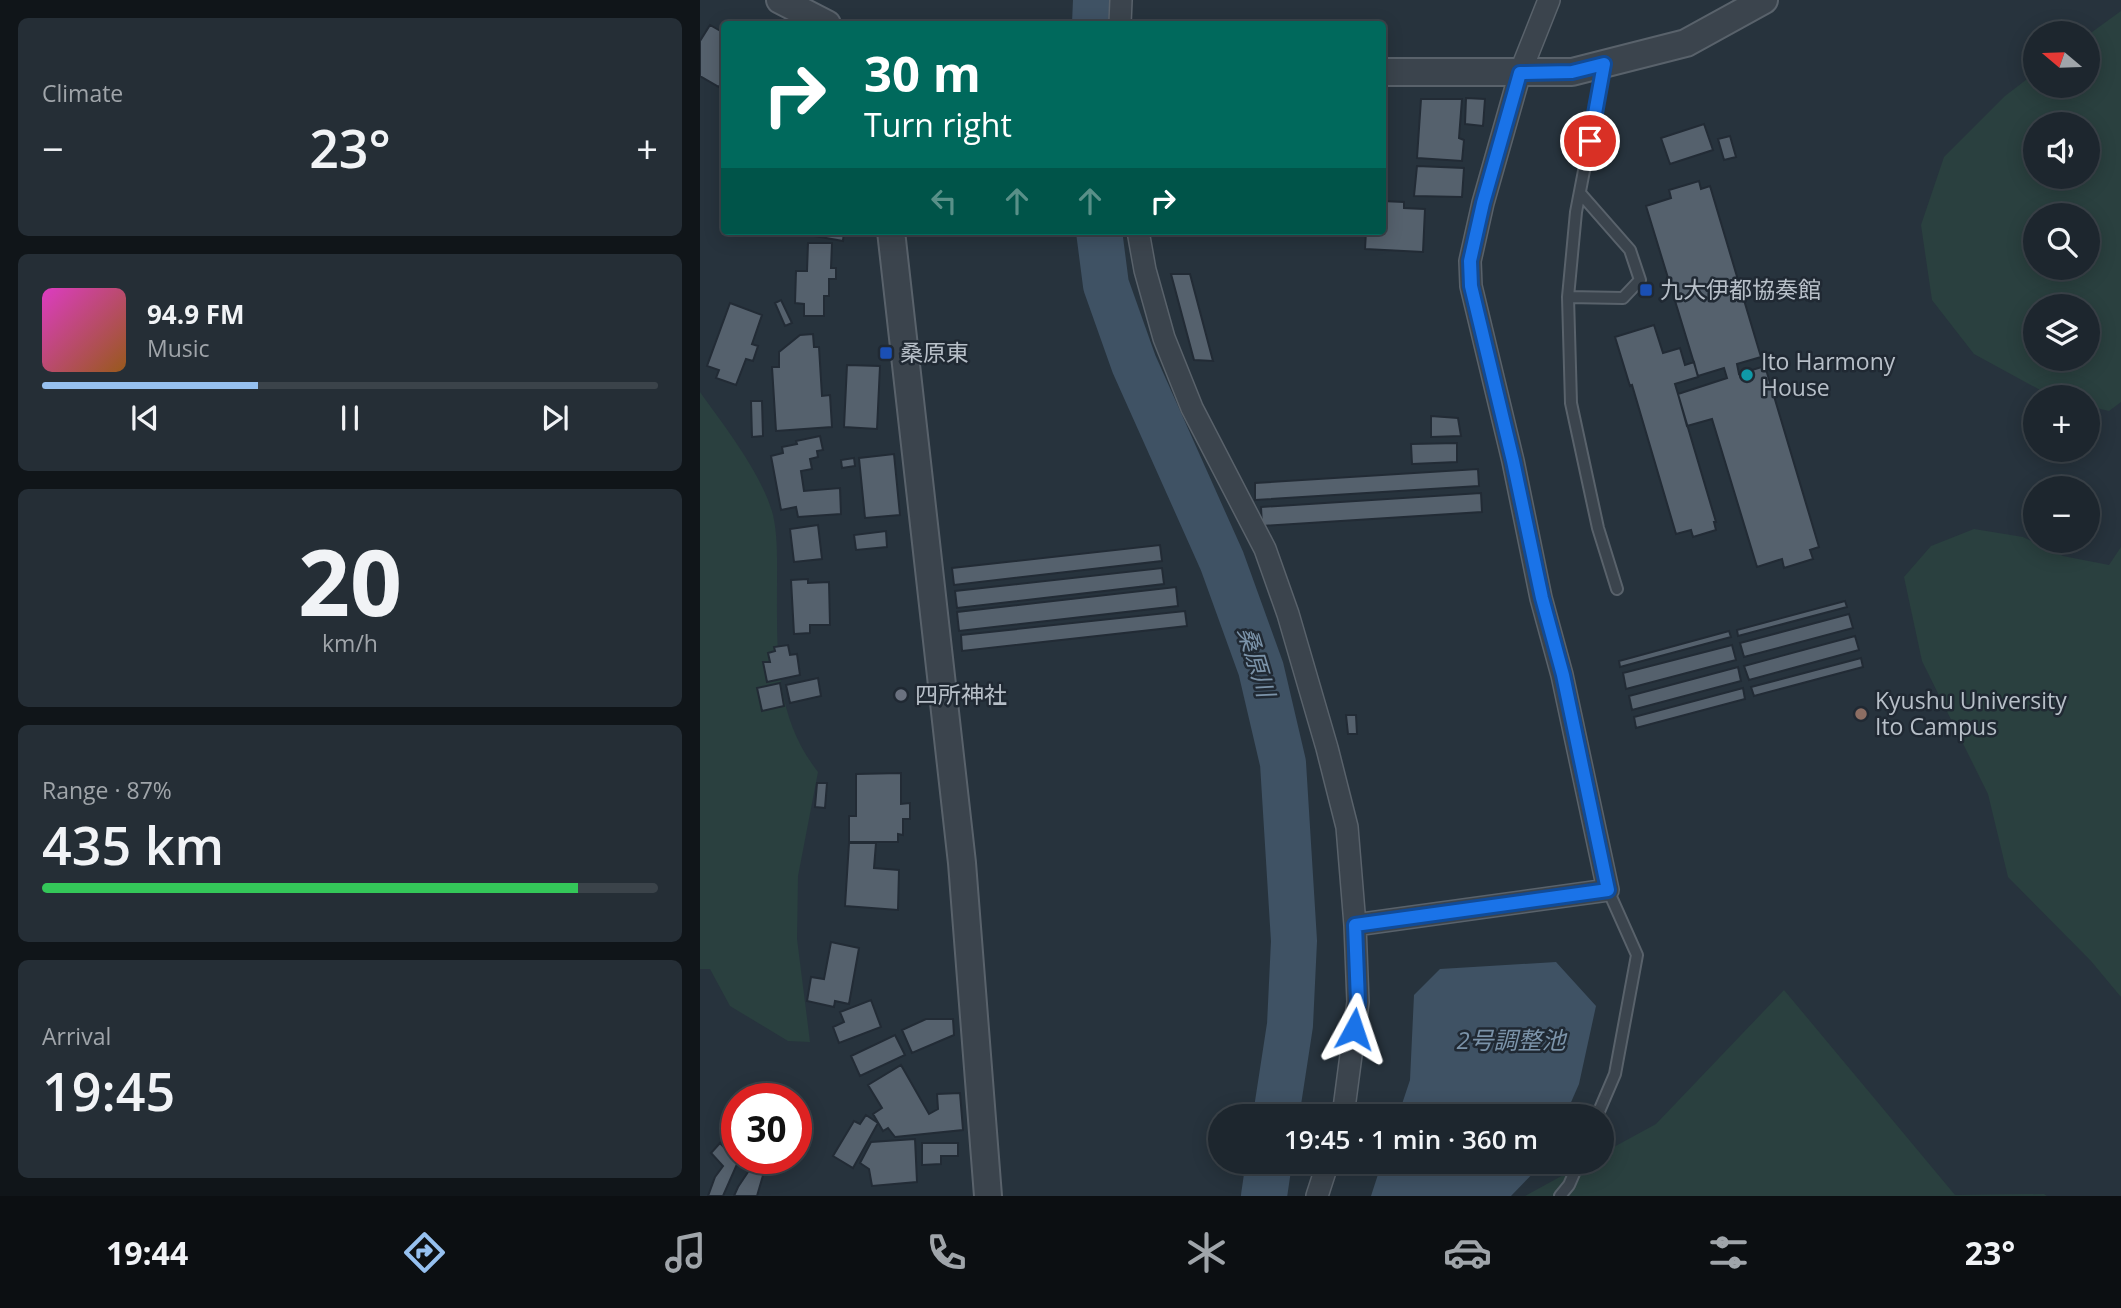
<!DOCTYPE html>
<meta charset="utf-8">
<style>
body{margin:0;font-family:"Open Sans","Noto Sans JP",sans-serif;background:#252e36;color:#f1f3f6;height:100vh;display:flex;flex-direction:column;font-size:26px;white-space:nowrap}
*{box-sizing:border-box;margin:0}
p{font-size:23px;color:#a0a5aa}
.icon{flex:none;width:38px;height:38px;fill:none;stroke:currentColor;stroke-width:2;stroke-linecap:round;stroke-linejoin:round}
.map{position:relative;flex:1;overflow:hidden}
.sheet{display:flex;flex-direction:column;gap:18px;padding:18px;background:#101519;width:700px}
.sheet>*{flex:none}
.banner{position:absolute;left:21px;top:21px;width:665px;height:214px;border-radius:7px;box-shadow:0 4px 18px #0003,0 0 0 2px #3b434a;background:#00695c;color:#fff;overflow:hidden}
.needle{width:46px;rotate:289deg}
.fabs{position:absolute;left:1323px;top:21px;display:grid;gap:14px}
.fabs a{display:grid;place-items:center;width:77px;height:77px;border-radius:50%;background:#1d262e;box-shadow:0 4px 18px #0003,0 0 0 2px #3b434a;font-size:35px}
.speed{position:absolute;left:21px;top:1083px;display:flex;gap:14px;font-size:35px;font-weight:700;text-align:center}
.speed>*{display:grid;place-content:center;width:91px;height:91px;border-radius:50%;background:#1d262e;box-shadow:0 4px 18px #0003,0 0 0 2px #3b434a;line-height:1}
.speed .limit{border:10px solid #d22;background:#fff;color:#111}
.pin{position:absolute;display:grid;place-items:center;width:60px;height:60px;color:#fff;margin:-30px;border:4px solid #fff;border-radius:50%;box-shadow:0 2px 7px #0007}
.me{position:absolute;width:77px;margin:-38px;rotate:5deg;stroke-linejoin:round;filter:drop-shadow(0 0 5px #0008)}
.turn{display:flex;align-items:center;gap:24px;height:147px;padding:0 28px;font-size:32px}
.turn .icon{width:91px;height:91px;stroke-width:2.5}
.turn b{display:block;font-size:49px;line-height:60px}
.lanes{display:flex;align-items:center;height:66px;padding:0 28px;background:#0003;justify-content:center;gap:35px;direction:ltr}
.lanes .off{opacity:.35}
.big{font-size:52px;font-weight:600;line-height:1.1}
.sheet .card{flex:1;display:flex;flex-direction:column;justify-content:center;gap:10px;min-width:0;padding:0 24px;border-radius:10px;background:#252e36}
.sheet .dial{align-items:center;gap:0}
.dial b{font-size:91px;line-height:1}
.song{display:flex;align-items:center;gap:21px}
.cover{width:84px;height:84px;border-radius:10px;background:linear-gradient(135deg,hsl(310 70% 55%),hsl(30 70% 35%))}
.played{height:7px;border-radius:4px;background:linear-gradient(90deg,#96c0ef 35%,#3b434a 35%)}
.keys{display:flex;justify-content:space-around;direction:ltr}
.heat{display:flex;justify-content:space-between;align-items:center;font-size:38px;direction:ltr}
.charge{height:10px;border-radius:5px;background:linear-gradient(90deg,#34c759 87%,#3b434a 0)}
.trip{position:absolute;left:508px;top:1104px;width:406px;height:70px;border-radius:35px;background:#1d262e;box-shadow:0 4px 18px #0003,0 0 0 2px #3b434a;font-weight:600;line-height:70px;text-align:center}
.tab-bar{display:flex;height:112px;justify-content:space-around;align-items:center;background:#0c0f12;color:#a0a5aa}
.tab-bar .icon{width:49px;height:49px}
.tab-bar .selected{color:#96c0ef}
.tab-bar b{font-size:32px;color:#f1f3f6}
main{display:flex;flex:1;min-height:0}
.map>svg:first-child{display:block}
.green{fill:#2a403f;fill-rule:evenodd}
.water{fill:#3f5264}
.lines{fill:none;stroke-linecap:round;stroke-linejoin:round}
.river{stroke:#3f5264;stroke-width:46}
.building{fill:#55616d;stroke:#222b35;stroke-width:2}
.service-casing{stroke:#59626b;stroke-width:14}
.minor-casing{stroke:#59626b;stroke-width:24}
.tertiary-casing{stroke:#59626b;stroke-width:30}
.service{stroke:#3b444d;stroke-width:10}
.minor{stroke:#3b444d;stroke-width:21}
.tertiary{stroke:#3b444d;stroke-width:26}
.route-casing{stroke:#114b97;stroke-width:18}
.route{stroke:#1a73e8;stroke-width:12}
.transit-dot{fill:#1a4fb4;stroke:#202933;stroke-width:2.5}
.culture-dot{fill:#0f9aa8;stroke:#202933;stroke-width:2.5}
.worship-dot{fill:#6b7280;stroke:#202933;stroke-width:2.5}
.education-dot{fill:#8d6e63;stroke:#202933;stroke-width:2.5}
.labels{text-anchor:middle;stroke-width:5;stroke-linejoin:round;paint-order:stroke}
.poi-label{font-size:23px;fill:#b7bfc8;stroke:#202933;text-anchor:start}
.water-label{font-size:24px;font-style:italic;fill:#7b93a9;stroke:#202933}
</style>
<main>
<section class="sheet">
<div class="card"><p>Climate</p>
<div class="heat"><a>−</a><b class="big">23°</b><a>+</a></div>
</div>
<div class="card">
<div class="song"><i class="cover"></i><div><b>94.9 FM</b><p>Music</p></div></div>
<div class="played"></div>
<div class="keys"><svg class="icon" aria-label="previous" viewBox="0 0 24 24"><path d="M18 5L8 12l10 7zM5 5v14"/></svg><svg class="icon" aria-label="pause" viewBox="0 0 24 24"><path d="M8 5v14M16 5v14"/></svg><svg class="icon" aria-label="next" viewBox="0 0 24 24"><path d="M6 5l10 7-10 7zM19 5v14"/></svg></div>
</div>
<div class="card dial"><b>20</b><p>km/h</p></div>
<div class="card"><p>Range · 87%</p><b class="big">435 km</b><div class="charge"></div></div>
<div class="card"><p>Arrival</p><b class="big">19:45</b></div>
</section>
<div class="map">
<svg width="1421" height="1196" viewBox="0 0 1421 1196">
<rect width="100%" height="100%" fill="#27333d"/>
<!-- green -->
<path class="green" d="M1421,11V402L1409,411L1388,406V397H1353L1274,354L1232,300L1221,225L1244,157L1305,96L1335,73V86H1388V35ZM1335,124H1388V177H1335ZM1335,215H1388V268H1335ZM1335,306H1388V359H1335Z
M0,392C25,427 62,474 73,515C78,537 77,562 77,584C77,651 74,716 118,772L98,876L97,939L110,1042L88,1041L30,1006L10,969H0Z
M1274,529L1323,537L1363,556L1409,565L1421,547V997L1391,961L1308,877L1288,794L1222,661L1204,577L1231,546Z
M1084,990L1255,1195L1344,1194L1347,1196H825L887,1162H901V1154L956,1124Z"/>
<!-- water -->
<path class="water" d="M856,962L896,1006L879,1084L865,1116H698L710,1080L714,995L740,969Z
M682,1162H844L811,1196H671Z"/>
<g class="lines">
<!-- river -->
<path class="river" d="M395,24L396,0
M399,231L406,285L434,364L522,561L561,669L583,763L594,941L590,1025L576,1116
M564,1196L569,1162"/>
</g>
<!-- building -->
<path class="building" d="M10,25L24,33V85L21,83L19,87L0,76V41Z
M766,98L785,99L783,126L765,124Z
M682,99H686L685,124H682Z
M721,99H762L759,138L764,140L762,161L717,158Z
M1004,124L1013,150L970,164L961,138Z
M1030,136L1036,157L1024,160L1018,139Z
M717,166L764,168L762,197L714,196Z
M999,181L1001,189L1010,186L1061,357L1037,364L1039,374L1065,366L1119,547L1110,550L1113,559L1084,568L1082,559L1057,567L1012,419L987,426L978,394L1027,378L1024,368L998,376L946,206L971,198L969,190Z
M682,201L704,202V208L725,209L723,252L665,249L666,231H682Z
M87,231H144L143,241Z
M108,243H132L131,268H136V279H129V296H124V316H104V304L95,303L96,271H107Z
M471,274H490L513,361L494,360Z
M81,300L92,323L85,326L75,303Z
M30,303L62,315L52,344L58,346L53,361L46,359L36,385L16,378L19,370L7,366Z
M954,325L963,353L980,348L985,365L994,362L998,377L975,384L1016,522H1014L1016,530L993,537L991,530L976,534L932,385L930,386L915,337Z
M113,334L114,347H119L122,396L130,395L132,427L76,431L72,367H79V352L100,335Z
M147,365L180,366L177,429L144,427Z
M51,401H62L63,436L52,437Z
M731,416L758,418L761,436L731,437Z
M120,436L123,450L117,451L118,457L110,459L112,469L101,471L104,491L140,488L141,514L98,517L96,507L81,510L71,456L83,453L82,447L97,444L96,441Z
M757,443V462L712,464L711,444Z
M194,454L200,515L165,518L159,458Z
M154,458L155,466L142,468L141,460Z
M778,469L779,486L555,500V483Z
M781,493L782,512L562,526L561,507Z
M118,525L122,559L94,562L90,529Z
M186,531L187,547L156,550L154,535Z
M460,545L462,561L254,585L252,568Z
M462,568L464,584L257,608L255,591Z
M108,579V583L129,582L130,625H110V633L94,634L91,580Z
M476,587L478,606L259,631L257,612Z
M1145,601L1147,607L1038,636L1037,630Z
M485,611L487,626L262,651L261,635Z
M1149,614L1153,628L1044,657L1040,643Z
M1029,631L1031,637L920,667L919,661Z
M1155,636L1159,650L1049,680L1044,666Z
M88,645L90,655L97,654L100,675L67,682L63,662H70L68,653L75,651L74,647Z
M1032,645L1036,660L926,689L923,673Z
M1161,658L1163,667L1054,696L1051,687Z
M1038,667L1041,681L932,710L929,696Z
M118,678L121,696L90,703L86,685Z
M80,683L84,706L62,711L57,688Z
M1043,688L1045,699L936,728L934,717Z
M646,715H656L657,734H648Z
M201,773V804L210,803V819H203V835L198,834V842H149V816H156V774Z
M117,783H127L125,808L115,807Z
M149,843H176L174,868L199,870L198,910L145,906Z
M131,942L159,948L149,1004L135,1001L134,1007L107,1001L111,977L124,979Z
M171,1000L181,1027L139,1043L133,1027L144,1022L140,1012Z
M226,1019H253L254,1035L212,1053L202,1030Z
M195,1035L205,1055L160,1076L151,1056Z
M201,1065L229,1114L238,1109L237,1094L260,1093L263,1130L195,1137L188,1128L183,1131L173,1114L182,1108L168,1085Z
M166,1115L178,1123L153,1168L133,1156L154,1121L160,1124Z
M215,1139L217,1182L172,1186L169,1169L160,1163L171,1142Z
M20,1143L38,1162L23,1196H8L15,1177L23,1166L11,1153Z
M222,1143H258V1156H241V1164L222,1165Z
M50,1169L64,1172L57,1196H34L38,1187Z"/>
<g class="lines">
<!-- service casing -->
<g class="service-casing">
<path id="service" d="M904,67L876,212L868,297L871,403L898,528L917,589
M868,297L923,298L940,280L930,250L880,193
M897,1116L915,1074L937,955L908,890
M860,1196L869,1185L879,1162"/>
</g>
<!-- minor casing -->
<g class="minor-casing">
<path id="minor" d="M420,24L421,0
M438,231L445,270L464,338L492,408L565,549L588,614L627,748L647,827L655,925L658,1002L643,1116
M655,925L908,890L862,675L841,598L813,461L771,286L770,261L783,203L820,73L849,0
M617,1196L628,1162"/>
</g>
<!-- tertiary casing -->
<g class="tertiary-casing">
<path id="tertiary" d="M80,0L127,24
M682,72H872L986,43L1064,0
M191,231L262,863L288,1196"/>
</g>
<!-- service -->
<use href="#service" class="service"/>
<!-- minor -->
<use href="#minor" class="minor"/>
<!-- tertiary -->
<use href="#tertiary" class="tertiary"/>
</g>
<g class="lines">
<!-- route casing -->
<g class="route-casing">
<path id="route" d="M654,1029L658,1002L655,925L908,890L863,675L842,598L813,461L771,286L770,261L783,203L820,73L872,72L904,64L890,141"/>
</g>
<!-- route -->
<use href="#route" class="route"/>
</g>
<!-- markers -->
<g class="transit-dot">
<rect x="939" y="283" width="14" height="14" rx="3.5"/>
<rect x="179" y="346" width="14" height="14" rx="3.5"/>
</g>
<circle class="culture-dot" cx="1047" cy="375" r="7"/>
<circle class="worship-dot" cx="201" cy="695" r="7"/>
<circle class="education-dot" cx="1161" cy="714" r="7"/>
<g class="labels">
<!-- poi labels -->
<g class="poi-label">
<text x="960" y="298">九大伊都協奏館</text>
<text x="200" y="361">桑原東</text>
<text x="1061" y="370">Ito Harmony<tspan x="1061" dy="26">House</tspan></text>
<text x="215" y="703">四所神社</text>
<text x="1175" y="709">Kyushu University<tspan x="1175" dy="26">Ito Campus</tspan></text>
</g>
<!-- water labels -->
<g class="water-label">
<text transform="translate(556 662) rotate(73)" y="8">桑原川</text>
<text x="811" y="1049">2号調整池</text>
</g>
</g>
</svg>
<div class="fabs">
<a><svg class="needle" viewBox="-14 -14 28 28"><path d="M0-13l5 13h-10z" fill="#e53935"/><path d="M0 13l5-13h-10z" fill="#a0a5aa"/></svg></a>
<a><svg class="icon" aria-label="sound" viewBox="0 0 24 24"><path d="M4 9h4l5-4v14l-5-4H4zM17 9q2 3 0 6"/></svg></a>
<a><svg class="icon" aria-label="search" viewBox="0 0 24 24"><circle cx="10" cy="10" r="6"/><path d="M15 15l6 6"/></svg></a>
<a><svg class="icon" aria-label="layers" viewBox="0 0 24 24"><path d="M12 4l9 5-9 5-9-5zM3 14l9 5 9-5"/></svg></a>
<a>+</a>
<a>−</a>
</div>
<div class="speed"><div class="limit">30</div></div>
<div class="pin" style="left:890px;top:141px;background:#d93025"><svg class="icon" aria-label="arrive" viewBox="0 0 24 24"><path d="M6 21V4h12l-3 4 3 4H6"/></svg></div>
<svg class="me" style="left:654px;top:1029px" viewBox="-20 -20 40 40"><path d="M0-17L14 15 0 8-14 15z" fill="#1a73e8" stroke="#fff" stroke-width="4"/></svg>
<div class="trip">19:45 · 1 min · 360 m</div>
<div class="banner">
<div class="turn"><svg class="icon" aria-label="right" viewBox="0 0 24 24"><path d="M7 20v-9h11M14 6l5 5-5 5"/></svg><div><b>30 m</b>Turn right</div></div>
<div class="lanes"><svg class="icon off" aria-label="left" viewBox="0 0 24 24"><path d="M17 20v-9H6M10 6l-5 5 5 5"/></svg><svg class="icon off" aria-label="ahead" viewBox="0 0 24 24"><path d="M12 20V5M6 11l6-6 6 6"/></svg><svg class="icon off" aria-label="ahead" viewBox="0 0 24 24"><path d="M12 20V5M6 11l6-6 6 6"/></svg><svg class="icon" aria-label="right" viewBox="0 0 24 24"><path d="M7 20v-9h11M14 6l5 5-5 5"/></svg></div>
</div>
</div>
</main>
<nav class="tab-bar">
<b>19:44</b>
<svg class="icon selected" aria-label="directions" viewBox="0 0 24 24"><path d="M12 3l9 9-9 9-9-9zM9 14v-3h6M13 9l2 2-2 2"/></svg>
<svg class="icon" aria-label="music" viewBox="0 0 24 24"><path d="M9 18V5l10-2v13"/><circle cx="6" cy="18" r="3"/><circle cx="16" cy="16" r="3"/></svg>
<svg class="icon" aria-label="phone" viewBox="0 0 24 24"><path d="M5 4h4l2 5-3 2q2 4 5 5l2-3 5 2v4C11 20 4 13 5 4z"/></svg>
<svg class="icon" aria-label="climate" viewBox="0 0 24 24"><path d="M12 3v18M4 7l16 10M4 17L20 7"/></svg>
<svg class="icon" aria-label="car" viewBox="0 0 24 24"><path d="M5 17H2v-5l4-1 3-4h7l3 4 3 1v5h-3M9 17h6M6 11h13"/><circle cx="7" cy="17" r="2"/><circle cx="17" cy="17" r="2"/></svg>
<svg class="icon" aria-label="filters" viewBox="0 0 24 24"><path d="M4 7h16M4 17h16"/><circle cx="9" cy="7" r="2"/><circle cx="15" cy="17" r="2"/></svg>
<b>23°</b>
</nav>
